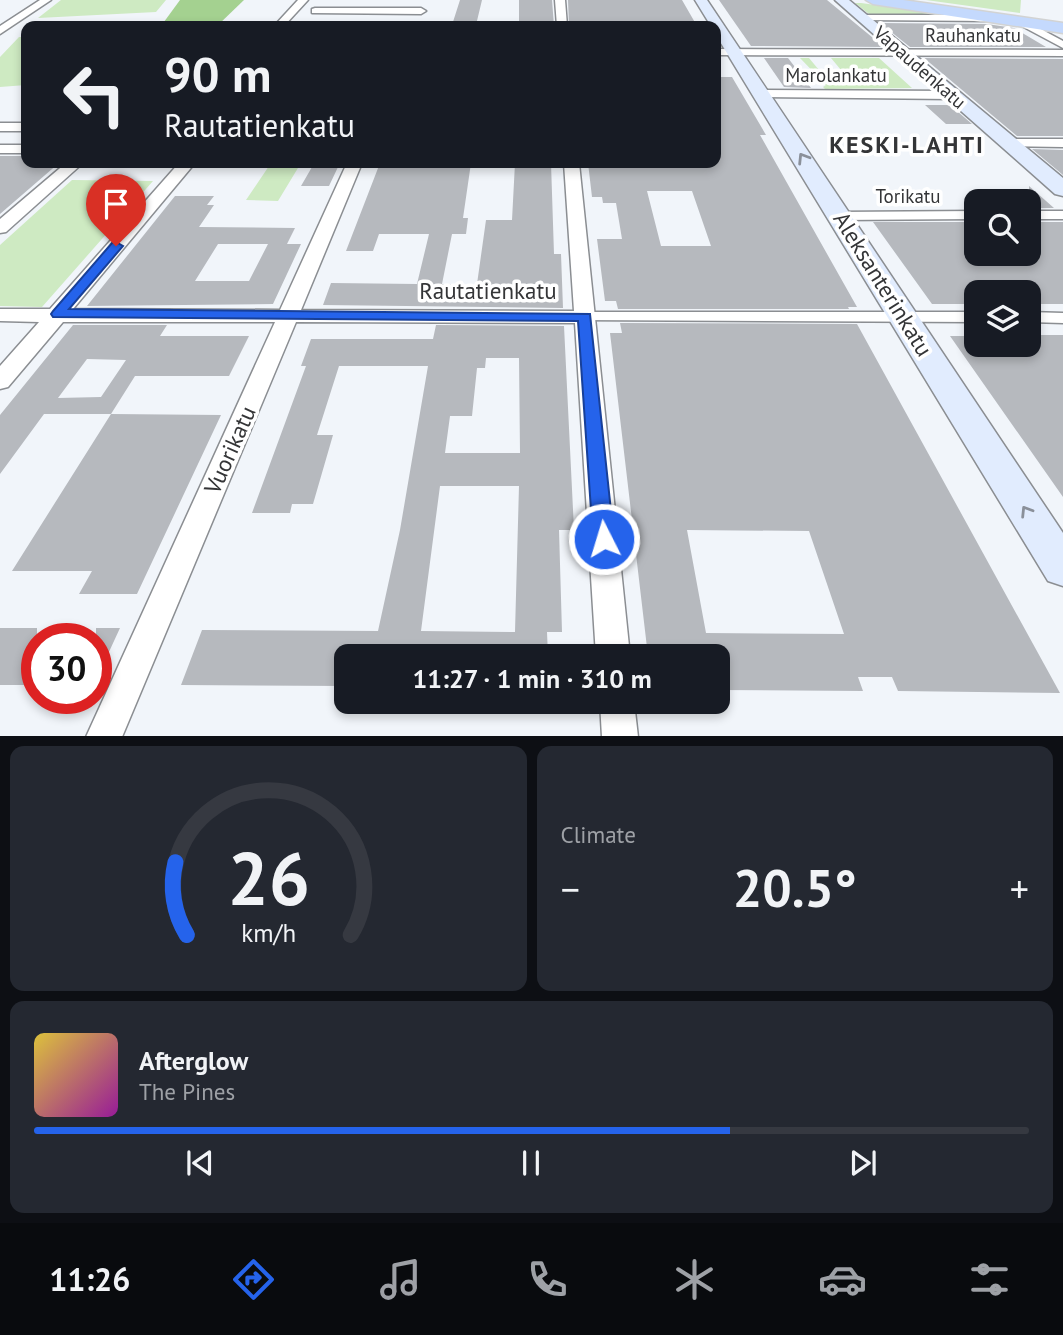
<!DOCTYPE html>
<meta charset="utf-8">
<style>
body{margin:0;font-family:"PT Sans",sans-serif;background:#242831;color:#f1f3f6;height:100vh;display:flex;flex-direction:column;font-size:26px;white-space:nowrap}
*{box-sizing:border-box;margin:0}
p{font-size:23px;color:#9ea1a6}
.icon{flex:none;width:38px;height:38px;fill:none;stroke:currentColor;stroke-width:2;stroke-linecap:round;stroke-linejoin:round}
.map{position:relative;height:736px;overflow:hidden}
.sheet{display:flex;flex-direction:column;gap:10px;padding:10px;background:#0d0f14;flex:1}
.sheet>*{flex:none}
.guide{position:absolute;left:21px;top:21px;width:700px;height:147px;border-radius:14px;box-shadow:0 4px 10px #0003;background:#171b24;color:#f1f3f6;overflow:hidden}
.fabs{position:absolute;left:964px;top:189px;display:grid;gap:14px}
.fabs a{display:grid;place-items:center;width:77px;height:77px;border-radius:14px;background:#171b24;box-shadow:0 4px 10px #0003;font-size:35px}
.speed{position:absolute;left:21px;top:623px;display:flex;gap:14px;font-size:35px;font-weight:700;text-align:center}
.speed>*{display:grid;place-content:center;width:91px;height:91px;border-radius:50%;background:#171b24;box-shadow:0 4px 10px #0003;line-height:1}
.speed .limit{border:10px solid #d22;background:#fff;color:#111}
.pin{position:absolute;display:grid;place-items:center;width:60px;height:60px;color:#fff;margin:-72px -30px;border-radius:50% 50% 50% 0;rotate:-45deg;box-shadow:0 0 7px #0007}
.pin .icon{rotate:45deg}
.me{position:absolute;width:77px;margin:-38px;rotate:355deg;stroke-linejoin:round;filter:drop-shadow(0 0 5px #0008)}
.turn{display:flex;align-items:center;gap:24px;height:147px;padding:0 28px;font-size:32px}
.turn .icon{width:91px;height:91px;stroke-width:2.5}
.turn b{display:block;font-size:49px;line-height:60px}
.big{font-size:52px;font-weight:700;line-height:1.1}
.sheet .card{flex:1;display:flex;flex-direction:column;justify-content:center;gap:10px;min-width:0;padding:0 24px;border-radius:14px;background:#242831}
.sheet .dial{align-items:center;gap:0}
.dial svg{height:182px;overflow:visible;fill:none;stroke:#363941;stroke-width:7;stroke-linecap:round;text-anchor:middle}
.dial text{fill:#f1f3f6;stroke:none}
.song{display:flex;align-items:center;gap:21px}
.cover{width:84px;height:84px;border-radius:10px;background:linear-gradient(135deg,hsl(50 70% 55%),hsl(300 70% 35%))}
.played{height:7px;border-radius:4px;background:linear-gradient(90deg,#2563eb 70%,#363941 70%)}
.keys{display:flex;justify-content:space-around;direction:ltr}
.heat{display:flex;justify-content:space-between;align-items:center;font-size:38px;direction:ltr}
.sheet .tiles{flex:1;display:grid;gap:10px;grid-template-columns:1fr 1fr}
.card:last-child{grid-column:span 2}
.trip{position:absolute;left:334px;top:644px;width:396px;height:70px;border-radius:14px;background:#171b24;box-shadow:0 4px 10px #0003;font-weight:700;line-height:70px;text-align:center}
.tabs{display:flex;height:112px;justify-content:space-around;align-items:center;background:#090b0e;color:#9ea1a6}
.tabs .icon{width:49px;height:49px}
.tabs .current{color:#2563eb}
.tabs b{font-size:32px;color:#f1f3f6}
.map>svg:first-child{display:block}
.green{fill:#ceeac2}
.forest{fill:#a4d190}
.building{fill:#b6b9be;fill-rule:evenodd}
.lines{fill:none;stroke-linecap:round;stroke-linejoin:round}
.pedestrian-casing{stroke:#8b8e92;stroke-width:3}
.minor-casing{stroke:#8b8e92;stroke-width:3}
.secondary-casing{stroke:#8b8e92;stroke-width:3}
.primary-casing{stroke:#d2d3d3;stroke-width:3}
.pedestrian{fill:#fff;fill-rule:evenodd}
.minor{fill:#fff;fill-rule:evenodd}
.secondary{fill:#e1ecfe;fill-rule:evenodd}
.primary{fill:#c4d9fd;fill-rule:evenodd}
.oneway{stroke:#8a909a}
.route{fill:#2563eb;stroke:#184099;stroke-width:2}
.labels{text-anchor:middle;stroke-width:7;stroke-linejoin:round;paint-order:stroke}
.far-street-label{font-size:19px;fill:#343537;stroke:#fff}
.street-label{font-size:23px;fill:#343537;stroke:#fff}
.far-district-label{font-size:24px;font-weight:bold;letter-spacing:2px;fill:#343537;stroke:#fff}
</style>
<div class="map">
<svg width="1063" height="737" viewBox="0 0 1063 737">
<rect width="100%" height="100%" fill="#f1f5fa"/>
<!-- green -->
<path class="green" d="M61,0H166L156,12L38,18Z
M926,0H1021L1020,13Z
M855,3H861L941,14H869Z
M19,37H26V85L0,87V57Z
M800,58H809L819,70H841L831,58H879L912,88L825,89L823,87L826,85Z
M271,163H301L278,201L246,200Z
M72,180L153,181L42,307L0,306V245Z"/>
<!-- forest -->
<path class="forest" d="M180,0H244L217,26H161Z"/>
<!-- building -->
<path class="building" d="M460,0H482L476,25H452Z
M519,0H552L554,26L519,25Z
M568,0H682L697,26H569Z
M719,0H827L884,47L751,46Z
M880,23L987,24L1014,28L1046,47H910Z
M764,58H788L811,88L784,87Z
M924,58L1063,59V136H1017Z
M716,77H732L766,135H760L857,307H848L849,309H618L616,301H605L597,239H622L616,203H603L602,197H592L588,163H716ZM647,191H692L711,246H661Z
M925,105H950L972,124H946Z
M1032,149L1063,150V175Z
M0,156H26V163H59L0,214Z
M380,163H471L463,218H468L466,234H452L442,284H477L486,220H512L515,163H551L554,254H561L563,308L323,305L331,283L417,284L429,234H379L373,251H346Z
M312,167H338L329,186H301Z
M1029,186L1054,208H1029Z
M175,196H214L207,205H214L199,227L295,228L287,244H301L273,304L87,306ZM218,244H268L249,281H195Z
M873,222H976V254H1029V222H1063V304H1029V292H976V304H932Z
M620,323L857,324L1060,693L898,691L892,677H858L863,691L718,690V656H648L610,333H622ZM687,530L809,531L844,634L706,633Z
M73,325H167L160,336H249L229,376H135L111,414H44L0,474V415ZM87,359L126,360L101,397L58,398Z
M436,325L564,326L574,530H559L562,632H547L548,656H346V686L181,685L202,630L378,631L400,530L428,366H339L317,435H333L313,504H292L290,513H252L306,366H301L311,339H433ZM486,358H519L520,453H445L450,416H472L477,368H485ZM440,486H519L515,632L421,631Z
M1029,335H1063V497L950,336H976V345H1029Z
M111,414L221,415L137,594H79L92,571H12Z
M0,628H37V685H0Z
M96,628H120L96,680Z"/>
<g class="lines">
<!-- pedestrian casing -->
<g class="pedestrian-casing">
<path id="pedestrian" d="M976,211V219L839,220L832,216L839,212Z
M1029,211H1063V219H1029Z
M585,312H976V322L579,320L577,317L579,314Z
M1029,312L1063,313V323L1029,322Z"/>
</g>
<!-- minor casing -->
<g class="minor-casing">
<path id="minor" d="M40,0H51L0,34V26Z
M298,0H308L284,26H274Z
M555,0H565L567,26H557Z
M315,8H421L426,11L421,14L312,13V9Z
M864,15H990L995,18L990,21L860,20L859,18Z
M1022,19L1063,41V48L1018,24L1017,22Z
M716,49L1063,50V56L716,55Z
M763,90L951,91L957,95L951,99L758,97V91Z
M0,123H26V131H0Z
M1008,139H1063V147L1003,146L1001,143Z
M0,145H26V153H0Z
M66,163H83L6,232L0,233V219Z
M179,163H195L73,309L280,310L347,163H362L301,310L574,311L564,163H579L630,656H596L575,323L296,322L122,737H86L275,322H63L8,387L0,389V366L39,322L0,321V309H50Z
M600,702H634L638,737H602Z"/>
</g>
<!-- secondary casing -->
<g class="secondary-casing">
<path id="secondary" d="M695,0H707L1063,533V586L1048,581L716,35V26H711Z
M835,0H849L1063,178V196L1055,194Z"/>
</g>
<!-- primary casing -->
<g class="primary-casing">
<path id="primary" d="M866,0H903L1063,23V33L873,4Z"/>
</g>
<!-- pedestrian -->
<use href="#pedestrian" class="pedestrian"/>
<!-- minor -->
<use href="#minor" class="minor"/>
<!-- secondary -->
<use href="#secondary" class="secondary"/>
<!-- primary -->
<use href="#primary" class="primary"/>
</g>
<!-- one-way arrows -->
<defs><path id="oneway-chevron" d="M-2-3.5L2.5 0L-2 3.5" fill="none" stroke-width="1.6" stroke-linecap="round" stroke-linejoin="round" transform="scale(1.75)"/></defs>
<g class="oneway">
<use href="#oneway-chevron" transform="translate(803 158) rotate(-122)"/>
<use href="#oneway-chevron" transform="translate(1026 511) rotate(-122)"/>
</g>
<!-- route -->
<path class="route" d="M116,242L123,246L69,309L590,314L614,539L611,545L604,547L596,545L593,539L578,321L53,317L51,314L53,311L112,243Z"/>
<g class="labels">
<!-- far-street labels -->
<g class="far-street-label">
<text x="973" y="42">Rauhankatu</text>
<text transform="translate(920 67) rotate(41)" y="7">Vapaudenkatu</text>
<text x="836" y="82">Marolankatu</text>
<text x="908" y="203">Torikatu</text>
</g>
<!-- street labels -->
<g class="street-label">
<text transform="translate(883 284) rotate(58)" y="8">Aleksanterinkatu</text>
<text x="488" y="299">Rautatienkatu</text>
<text transform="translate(230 450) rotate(-66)" y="8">Vuorikatu</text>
</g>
<!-- far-district labels -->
<g class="far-district-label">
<text x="907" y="153">KESKI-LAHTI</text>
</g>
</g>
</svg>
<div class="fabs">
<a><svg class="icon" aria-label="search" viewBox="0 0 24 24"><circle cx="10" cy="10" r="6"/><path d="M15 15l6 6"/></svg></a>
<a><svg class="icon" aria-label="layers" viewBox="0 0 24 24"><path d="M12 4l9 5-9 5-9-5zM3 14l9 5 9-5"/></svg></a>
</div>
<div class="speed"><div class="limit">30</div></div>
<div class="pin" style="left:116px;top:246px;background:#d93025"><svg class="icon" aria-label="arrive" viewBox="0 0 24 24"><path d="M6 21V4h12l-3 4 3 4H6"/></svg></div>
<svg class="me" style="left:604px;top:539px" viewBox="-20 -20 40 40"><circle r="17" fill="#2563eb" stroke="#fff" stroke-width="3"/><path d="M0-11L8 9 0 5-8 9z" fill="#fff"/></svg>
<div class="trip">11:27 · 1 min · 310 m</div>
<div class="guide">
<div class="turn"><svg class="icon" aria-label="left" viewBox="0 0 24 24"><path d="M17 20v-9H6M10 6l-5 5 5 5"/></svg><div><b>90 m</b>Rautatienkatu</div></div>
</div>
</div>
<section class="sheet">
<div class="tiles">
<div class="card dial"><svg viewBox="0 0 100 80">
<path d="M14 69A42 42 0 1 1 86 69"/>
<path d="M14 69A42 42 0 0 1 9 37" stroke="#2563eb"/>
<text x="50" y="56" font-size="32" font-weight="700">26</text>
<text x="50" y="72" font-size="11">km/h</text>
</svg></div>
<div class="card"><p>Climate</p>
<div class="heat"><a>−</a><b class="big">20.5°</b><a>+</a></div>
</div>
<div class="card">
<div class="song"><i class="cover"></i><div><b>Afterglow</b><p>The Pines</p></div></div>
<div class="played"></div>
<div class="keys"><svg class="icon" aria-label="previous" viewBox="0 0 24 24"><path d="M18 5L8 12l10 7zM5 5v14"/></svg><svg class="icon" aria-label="pause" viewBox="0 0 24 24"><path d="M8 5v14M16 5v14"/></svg><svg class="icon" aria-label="next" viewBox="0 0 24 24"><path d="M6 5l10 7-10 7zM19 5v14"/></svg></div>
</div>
</div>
</section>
<nav class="tabs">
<b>11:26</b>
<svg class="icon current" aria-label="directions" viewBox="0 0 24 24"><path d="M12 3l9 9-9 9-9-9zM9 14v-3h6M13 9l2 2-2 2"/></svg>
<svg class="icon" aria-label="music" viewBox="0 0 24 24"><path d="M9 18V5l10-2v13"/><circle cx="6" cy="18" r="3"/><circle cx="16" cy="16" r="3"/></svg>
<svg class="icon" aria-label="phone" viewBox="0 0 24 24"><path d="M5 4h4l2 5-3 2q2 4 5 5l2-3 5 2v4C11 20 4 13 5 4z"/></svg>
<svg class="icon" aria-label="climate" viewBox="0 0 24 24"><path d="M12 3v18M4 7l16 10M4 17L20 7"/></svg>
<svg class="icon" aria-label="car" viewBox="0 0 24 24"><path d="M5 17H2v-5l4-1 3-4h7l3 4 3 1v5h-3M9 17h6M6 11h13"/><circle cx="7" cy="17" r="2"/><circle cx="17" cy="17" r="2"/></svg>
<svg class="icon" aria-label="filters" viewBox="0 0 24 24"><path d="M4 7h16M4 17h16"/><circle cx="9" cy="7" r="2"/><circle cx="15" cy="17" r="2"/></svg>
</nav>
